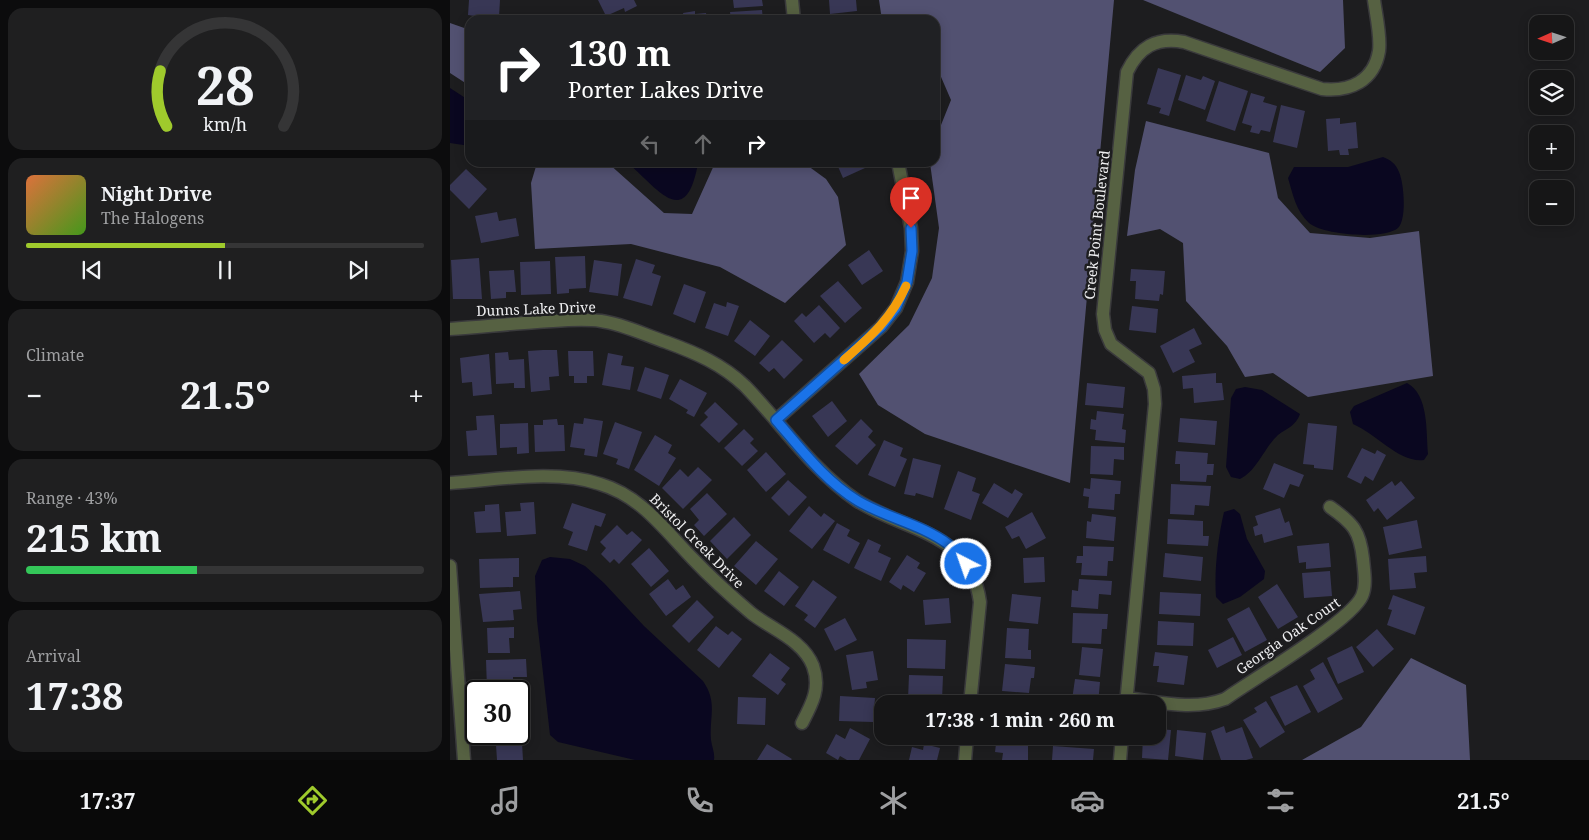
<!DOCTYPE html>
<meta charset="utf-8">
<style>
body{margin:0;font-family:"Noto Serif",serif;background:#1f1f20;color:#f1f3f6;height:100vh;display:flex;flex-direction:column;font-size:19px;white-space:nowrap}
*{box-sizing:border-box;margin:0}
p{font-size:16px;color:#9e9fa1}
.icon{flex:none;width:28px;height:28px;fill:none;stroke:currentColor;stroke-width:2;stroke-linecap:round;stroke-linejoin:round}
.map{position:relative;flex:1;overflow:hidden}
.side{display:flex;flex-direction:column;gap:8px;padding:8px;background:#0c0c0d;width:450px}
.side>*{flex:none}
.guide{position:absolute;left:15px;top:15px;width:475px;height:152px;border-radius:15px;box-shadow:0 2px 12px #0003,0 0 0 1px #353536;background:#202124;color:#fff;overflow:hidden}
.needle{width:32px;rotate:267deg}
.fabs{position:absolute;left:1079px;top:15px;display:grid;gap:10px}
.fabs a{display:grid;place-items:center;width:45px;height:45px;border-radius:10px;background:#161617;box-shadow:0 2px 12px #0003,0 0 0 1px #353536;font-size:25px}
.speed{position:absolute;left:15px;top:680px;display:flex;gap:10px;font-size:25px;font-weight:700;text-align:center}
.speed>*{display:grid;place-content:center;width:65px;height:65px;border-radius:50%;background:#161617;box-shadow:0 2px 12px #0003,0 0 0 1px #353536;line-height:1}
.speed .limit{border:2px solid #111;border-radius:8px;background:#fff;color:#111}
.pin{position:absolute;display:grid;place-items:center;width:42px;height:42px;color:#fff;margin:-51px -21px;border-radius:50% 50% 50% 0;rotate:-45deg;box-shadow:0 0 5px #0007}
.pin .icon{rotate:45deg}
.me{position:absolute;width:55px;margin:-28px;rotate:319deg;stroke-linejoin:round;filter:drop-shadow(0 0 4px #0008)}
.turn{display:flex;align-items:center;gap:18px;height:105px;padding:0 20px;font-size:22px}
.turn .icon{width:65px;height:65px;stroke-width:2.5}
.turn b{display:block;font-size:35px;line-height:42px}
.lanes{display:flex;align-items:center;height:48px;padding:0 20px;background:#0003;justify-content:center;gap:25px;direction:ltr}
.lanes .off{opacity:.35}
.big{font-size:38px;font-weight:700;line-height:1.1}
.side .tile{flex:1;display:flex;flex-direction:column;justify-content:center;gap:8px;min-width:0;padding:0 18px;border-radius:15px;background:#1f1f20}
.side .dial{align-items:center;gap:0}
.dial svg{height:130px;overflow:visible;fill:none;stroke:#353536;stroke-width:7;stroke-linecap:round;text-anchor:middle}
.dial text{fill:#f1f3f6;stroke:none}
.song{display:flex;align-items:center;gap:15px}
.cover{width:60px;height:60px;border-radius:8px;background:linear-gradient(135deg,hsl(20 70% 55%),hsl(100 70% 35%))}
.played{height:5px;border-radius:2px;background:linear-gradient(90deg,#9fca2c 50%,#353536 50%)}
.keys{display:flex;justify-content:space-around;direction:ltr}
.heat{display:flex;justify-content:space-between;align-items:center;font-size:28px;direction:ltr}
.charge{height:8px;border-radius:4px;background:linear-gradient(90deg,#34c759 43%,#353536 0)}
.trip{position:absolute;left:424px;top:695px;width:292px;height:50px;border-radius:15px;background:#161617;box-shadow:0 2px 12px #0003,0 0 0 1px #353536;font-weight:700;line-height:50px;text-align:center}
.tabs{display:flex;height:80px;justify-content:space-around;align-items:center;background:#090909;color:#9e9fa1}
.tabs .icon{width:35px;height:35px}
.tabs .active{color:#9fca2c}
.tabs b{font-size:22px;color:#f1f3f6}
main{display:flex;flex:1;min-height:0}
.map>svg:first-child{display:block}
.forest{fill:#525171}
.water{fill:#0a0720}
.building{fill:#383755}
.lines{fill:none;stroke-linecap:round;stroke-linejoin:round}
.minor-casing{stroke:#3a3a3c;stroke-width:15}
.minor{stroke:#566142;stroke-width:12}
.route-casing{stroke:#114b97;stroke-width:12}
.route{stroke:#1a73e8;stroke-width:9}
.slow{stroke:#f59e0b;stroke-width:9}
.labels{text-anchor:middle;stroke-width:5;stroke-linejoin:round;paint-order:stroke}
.street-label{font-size:14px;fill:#efeff1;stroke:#1d1d1f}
</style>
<main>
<section class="side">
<div class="tile dial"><svg viewBox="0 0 100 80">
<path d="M14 69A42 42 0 1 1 86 69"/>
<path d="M14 69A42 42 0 0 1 10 35" stroke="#9fca2c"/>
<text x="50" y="56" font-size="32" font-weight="700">28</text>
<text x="50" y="72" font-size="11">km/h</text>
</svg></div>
<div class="tile">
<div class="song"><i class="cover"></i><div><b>Night Drive</b><p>The Halogens</p></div></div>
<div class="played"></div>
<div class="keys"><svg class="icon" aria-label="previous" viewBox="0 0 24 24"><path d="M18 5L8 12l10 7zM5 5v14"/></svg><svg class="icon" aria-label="pause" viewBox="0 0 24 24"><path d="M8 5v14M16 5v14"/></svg><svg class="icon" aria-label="next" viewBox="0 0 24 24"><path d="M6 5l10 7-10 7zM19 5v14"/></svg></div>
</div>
<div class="tile"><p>Climate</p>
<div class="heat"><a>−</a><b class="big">21.5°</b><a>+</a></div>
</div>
<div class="tile"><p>Range · 43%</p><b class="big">215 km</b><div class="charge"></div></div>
<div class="tile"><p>Arrival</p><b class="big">17:38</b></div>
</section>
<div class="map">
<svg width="1139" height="760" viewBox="0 0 1139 760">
<rect width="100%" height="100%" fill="#1d1d1f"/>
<!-- forest -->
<path class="forest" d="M429,0H664L620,483L475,434L428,405L409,374L459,325L482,278L489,228L480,163L485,162V140L501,100L485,63V20H432Z
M693,0H893L895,48L870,72Z
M0,23L20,30V86L0,73Z
M696,121L819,153L828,198L860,233L920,238L969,231L983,376L858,397L823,373L795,377L777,346L736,301L733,243L710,229L677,236L685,170Z
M87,163H158L214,213L242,214L265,163H354L376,179L388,197L396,245L335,303L270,267L181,244L85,249L81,183Z
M961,658L1016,685L1020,760H852L911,727Z"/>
<!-- water -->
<path class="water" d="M0,88L20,101V146L0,143Z
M933,157C941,160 946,164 949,172C954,183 957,219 948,228C934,240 873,235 859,223C846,211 843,195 838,178L844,167H898Z
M178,163H248C236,232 207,188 178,163Z
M957,383C979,395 976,431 978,454L974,460C949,463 928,435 903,424L900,412L904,406Z
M795,387L812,390L850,414C846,426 837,428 828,435C814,448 807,471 790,479L781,477L776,467L781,398L786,389Z
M784,509L790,514L797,539L815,571L814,579L790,597L773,604L766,597C764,570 768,538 774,512Z
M100,557L120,559L135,566L154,583L194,626L253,681C268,703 259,716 261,740C262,747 265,753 264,760H185L108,742L100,735L87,620L85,576L92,560Z"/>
<!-- building -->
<path class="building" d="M19,0H50L49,17L39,16V20H25V16L18,15Z
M148,0H184L187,6L175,12L174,8L156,16Z
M283,0H312L313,6L284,8Z
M379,0H406L407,11L380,14Z
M312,10L313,20H281L280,12Z
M245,11V14L256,13L257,20H234L233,13Z
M199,15L212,18L211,20H188L189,16L198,19Z
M708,68L731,75L719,116L709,113L711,108L697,104Z
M736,75L751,80L753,76L765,81L755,110L728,100Z
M769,81L798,91L785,131L756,121Z
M801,93L815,97L813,102L827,106L820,132L811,130L809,134L800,132L802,126L792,123Z
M831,105L855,111L847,148L823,142Z
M890,118V124L906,122L908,148L898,149L899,155H890L889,150L878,151L876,119Z
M386,162H413L415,168L393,178Z
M16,169L37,189L19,209L0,190V185Z
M47,212L49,221L66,218L69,236L31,243L25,216Z
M419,250L433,271L412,285L398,265Z
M135,256L136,288L119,289V293L107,294L105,257Z
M29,258L32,299H3L1,260Z
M186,259L205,265L202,273L211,276L202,306L173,298Z
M144,260L172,264L168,296L139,292Z
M100,261L101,294L71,295L70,262Z
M681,269L715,271L713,295L710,294L709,301L685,299L686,281H680Z
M64,270L66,292H56V298L41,299L39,271Z
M388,281L412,308L395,323L370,296Z
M234,284L256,292L245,323L223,314Z
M277,302L289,306L278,336L255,328L264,303L276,307Z
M369,305L390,328L380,338L375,333L364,343L344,321L352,313L356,317Z
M682,306L708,309L706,333L679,330Z
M300,320L320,336L305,356L284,341Z
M744,328L752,344L739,350L745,362L723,373L710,346Z
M332,340L353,360L334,379L324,368L319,372L309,363Z
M93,350H107L109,376L99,377L100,390L81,392L78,351Z
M118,351H143L144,376H137V383H124V376H119Z
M58,352L59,360L74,359L75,388H64V383L46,384L45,353Z
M158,353L173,356L171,365L184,367L180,390L152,385Z
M39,354L42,394L23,396L22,382L12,383L10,358Z
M195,367L219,375L211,399L187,391Z
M766,373V383H772L774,400L744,403L743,388L733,389L732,376Z
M230,379L257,393L244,417L236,413L238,410L219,399Z
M637,383L675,387L673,408L635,405Z
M382,401L397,421L378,437L362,416Z
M265,402L288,424L269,443L250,425L258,417L254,413Z
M647,411L674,414L672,429L676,430L675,443L645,440L646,430L640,429L641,419L646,420Z
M44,415L47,455L18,456L16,431L27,430L26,416Z
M134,418L153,421L147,457L134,455L135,449L120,447L124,423L133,424Z
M730,418L767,421L765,445L728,442Z
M107,419L108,425H114L115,451L85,452L84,425H93V420Z
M411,419L423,431L418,437L426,445L407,465L385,446Z
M165,422L192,432L179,469L166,464L168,459L153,454Z
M78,423L79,453L67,454V447L50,448V424Z
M858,423L887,426L883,470L864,468V465L853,464Z
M294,429L304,439L300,443L308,451L292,466L274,448Z
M205,435L222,445L218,453L226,458L209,486L184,470Z
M434,440L453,448L450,456L457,459L445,487L418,475Z
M641,446L674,447V460L664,459L663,475L640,474Z
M912,448L925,454L927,450L936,455L923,481L915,476L911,484L897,477Z
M726,451L758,453L757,464H764L763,475H757L756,482L730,481V464H725Z
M316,452L336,474L316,492L297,470Z
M463,458L491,465L483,498L466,493L465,496L454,494Z
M824,463L854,475L849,487L840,484L834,498L813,489Z
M248,467L262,480L233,509L212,488L230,469L238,477Z
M508,471L526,478L522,491L530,494L521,520L494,509Z
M641,478L671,481L670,494H665L664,510L638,508L639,497L633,496L634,488L640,489Z
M338,480L357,497L339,516L321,498Z
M942,481L945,486L951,481L965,498L937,520L928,508L924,512L916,500Z
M544,483L562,494L565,489L573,494L558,518L532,503Z
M721,484L761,486L759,506L745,505L744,515L720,514Z
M257,493L277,514L254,536L244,525L249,520L240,509Z
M84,502L86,534L57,536L55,512L71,511L70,503Z
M122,503L156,514L151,527L145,525L137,551L118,545L123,532L113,528Z
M49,504L51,532L26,533L24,512L35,511V505Z
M359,506L371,517L374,513L385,521L362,549L339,531Z
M830,508L835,523L839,521L843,535L814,543L812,534L805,536L803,527L808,525L805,516Z
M582,512L596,538L576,549L569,536L562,539L555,527Z
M642,514L666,517L664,541L636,538L637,521L641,522Z
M284,517L301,535L277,559L260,541Z
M718,519L753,521V536H759L758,546L717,544Z
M967,520L972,548L939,555L933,527Z
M387,523L400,530L397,536L410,543L399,564L373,550Z
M167,525L177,535L182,531L192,540L169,564L164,559L160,563L151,554L156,548L150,542Z
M418,539L431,545L428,552L441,558L431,581L404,568Z
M306,541L328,559L306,585L284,566Z
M879,543L881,567L856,569V562L849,563L847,546Z
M633,546L664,547L663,561H658L657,576L631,575L632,563H626L627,556H633Z
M199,548L219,571L201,587L181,564Z
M715,553L753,557L751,581L713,577Z
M457,555L470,563L467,568L476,573L464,592L453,585L451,590L439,582Z
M976,556L977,572L964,573L966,588L940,590L938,559Z
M594,557L595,582L574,583L573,558Z
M69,558V577H63V587L30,588L29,559Z
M329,571L349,587L334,606L314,591Z
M880,571L882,596L854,598L852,573Z
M218,579L226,590L233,585L241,597L216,616L199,594Z
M629,579L662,581L661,595L649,594L648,609L621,607L622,590L628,591Z
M363,580L387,597L365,628L354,620L358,615L345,606Z
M827,584L848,617L828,629L808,597Z
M70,591L72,609L63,610L64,620L33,622L29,594Z
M710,592L751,594L750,616L709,614Z
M562,594L591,597L588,624L559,621Z
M943,595L975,607L965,635L937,625L942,610L938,609Z
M499,598L501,623L475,625L473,600Z
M247,600L264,617L239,643L222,626Z
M799,607L817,640L795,652L777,619Z
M623,613L658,614L657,629H652L651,644L622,643Z
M395,618L407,640L385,651L374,629Z
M708,621L744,623L743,646L707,645Z
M266,626L278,635L282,631L292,639L269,668L247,650Z
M64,627V638H59L60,653H38L37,628Z
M557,628L579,629L578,650H581V659L555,658Z
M927,629L944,649L923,667L906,647Z
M783,637L792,655L767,668L758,650Z
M457,639L496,640L495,669L457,668Z
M902,646L914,672L888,684L877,658Z
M632,647L653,649L650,677L629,675Z
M423,651L428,680L416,682L417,688L402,690L396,655Z
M705,652L738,656L734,685L707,682L709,666H703Z
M320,653L340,668L331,680L336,684L328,695L302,676Z
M76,659L77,677H63V688L37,689L36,660Z
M873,662L893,699L868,713L853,686L865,679L860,670Z
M555,664L585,667L584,678H581L579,693L552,691Z
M459,675L493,676L492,700L458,699Z
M625,679L650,682L648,704H616V699L622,700Z
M847,685L861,712L835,726L820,697Z
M390,696L425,698L423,722L389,721Z
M288,697L316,698L315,725L287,724Z
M553,699L576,701V704H553Z
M816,701L835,732L810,748L793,720L807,712L804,708Z
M774,726L776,733L792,727L803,758L796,760H771L761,731Z
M400,728L420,739L409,760H397L390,756L388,760L376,753L386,734L395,739Z
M708,729L721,730L718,760L692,758L693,736H708Z
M727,730L756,733L753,760L725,756Z
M547,736H578V760H552L553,753L545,752Z
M619,736H643V744L619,742Z
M72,743L73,760H47L46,745Z
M317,744L342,759L341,760H307Z
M474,744L490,748L487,760H459L462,747L473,750Z
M603,746L644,749L643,760H602Z"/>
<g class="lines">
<!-- minor casing -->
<g class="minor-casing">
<path id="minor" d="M342,0L344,20
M0,329C29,327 58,324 87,322C108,321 130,318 151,321C173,324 195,335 216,342C246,353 272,364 295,386C332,424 362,470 406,500C455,532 520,530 530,602L520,704
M326,420L431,327L446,308L457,282L462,251L461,228L448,162
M0,483C47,480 105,469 150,484C191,496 214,529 243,559C261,578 281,596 301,613C321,629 353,640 363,666C371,688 362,704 352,723
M516,564L531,556
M0,566L14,760
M676,698C709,702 743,711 775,699C802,680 901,621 912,596C917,585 914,571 913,559C910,531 903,523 880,507
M676,704L705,404L704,389L699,373L661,344L655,330L653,314L677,72C689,47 706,37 734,42L872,89C900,92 924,81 929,51C931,36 926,15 924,0
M515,760L517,736
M670,760L672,736"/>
</g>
<!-- minor -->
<use href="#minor" class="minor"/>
</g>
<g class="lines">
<!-- route casing -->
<g class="route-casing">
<path id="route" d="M461,228L462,251L457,282L446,308L431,327L326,420C351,449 375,481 408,501C437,518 471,524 498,544C505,549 511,558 516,564"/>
</g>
<!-- route -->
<use href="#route" class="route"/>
<!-- slow -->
<path class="slow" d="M394,360C421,336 441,319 456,286"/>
</g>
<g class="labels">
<!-- street labels -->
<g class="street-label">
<text transform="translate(647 225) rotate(-84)" y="5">Creek Point Boulevard</text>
<text transform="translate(86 309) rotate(-2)" y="5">Dunns Lake Drive</text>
<text transform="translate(247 541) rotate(45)" y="5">Bristol Creek Drive</text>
<text transform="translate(838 636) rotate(-35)" y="5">Georgia Oak Court</text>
</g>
</g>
</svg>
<div class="fabs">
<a><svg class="needle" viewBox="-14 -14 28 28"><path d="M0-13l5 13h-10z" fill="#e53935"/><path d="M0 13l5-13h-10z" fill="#9e9fa1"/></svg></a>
<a><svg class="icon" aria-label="layers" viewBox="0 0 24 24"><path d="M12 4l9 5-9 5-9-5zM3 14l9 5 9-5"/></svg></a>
<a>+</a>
<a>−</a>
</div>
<div class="speed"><div class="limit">30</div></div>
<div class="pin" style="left:461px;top:228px;background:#d93025"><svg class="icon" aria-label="arrive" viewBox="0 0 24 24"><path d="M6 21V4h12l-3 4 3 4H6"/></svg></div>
<svg class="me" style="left:516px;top:564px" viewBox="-20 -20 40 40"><circle r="17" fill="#1a73e8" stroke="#fff" stroke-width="3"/><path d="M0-11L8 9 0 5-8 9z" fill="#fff"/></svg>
<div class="trip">17:38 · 1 min · 260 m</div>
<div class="guide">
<div class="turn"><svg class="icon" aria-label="right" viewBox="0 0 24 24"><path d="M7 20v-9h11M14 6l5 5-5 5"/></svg><div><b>130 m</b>Porter Lakes Drive</div></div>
<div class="lanes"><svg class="icon off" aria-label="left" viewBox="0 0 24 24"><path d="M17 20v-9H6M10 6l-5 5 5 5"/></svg><svg class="icon off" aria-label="ahead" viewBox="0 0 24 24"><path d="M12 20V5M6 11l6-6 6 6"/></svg><svg class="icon" aria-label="right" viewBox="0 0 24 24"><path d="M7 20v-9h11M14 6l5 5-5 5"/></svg></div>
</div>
</div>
</main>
<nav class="tabs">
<b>17:37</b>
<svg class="icon active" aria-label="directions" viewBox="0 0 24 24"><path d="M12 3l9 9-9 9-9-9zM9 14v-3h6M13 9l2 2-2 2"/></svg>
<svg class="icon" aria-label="music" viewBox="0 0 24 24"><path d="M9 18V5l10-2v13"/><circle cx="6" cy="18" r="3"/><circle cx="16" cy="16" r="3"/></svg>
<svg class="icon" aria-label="phone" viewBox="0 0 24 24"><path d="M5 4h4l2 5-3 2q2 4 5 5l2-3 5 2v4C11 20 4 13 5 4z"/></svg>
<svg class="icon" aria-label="climate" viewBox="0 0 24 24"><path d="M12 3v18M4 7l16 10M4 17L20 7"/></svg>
<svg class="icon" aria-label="car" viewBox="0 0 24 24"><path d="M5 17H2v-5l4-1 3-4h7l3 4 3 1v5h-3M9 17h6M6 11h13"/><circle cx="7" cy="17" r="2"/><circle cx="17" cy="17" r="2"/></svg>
<svg class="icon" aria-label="filters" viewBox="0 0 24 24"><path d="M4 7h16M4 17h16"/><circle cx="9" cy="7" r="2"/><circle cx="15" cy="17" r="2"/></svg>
<b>21.5°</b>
</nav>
